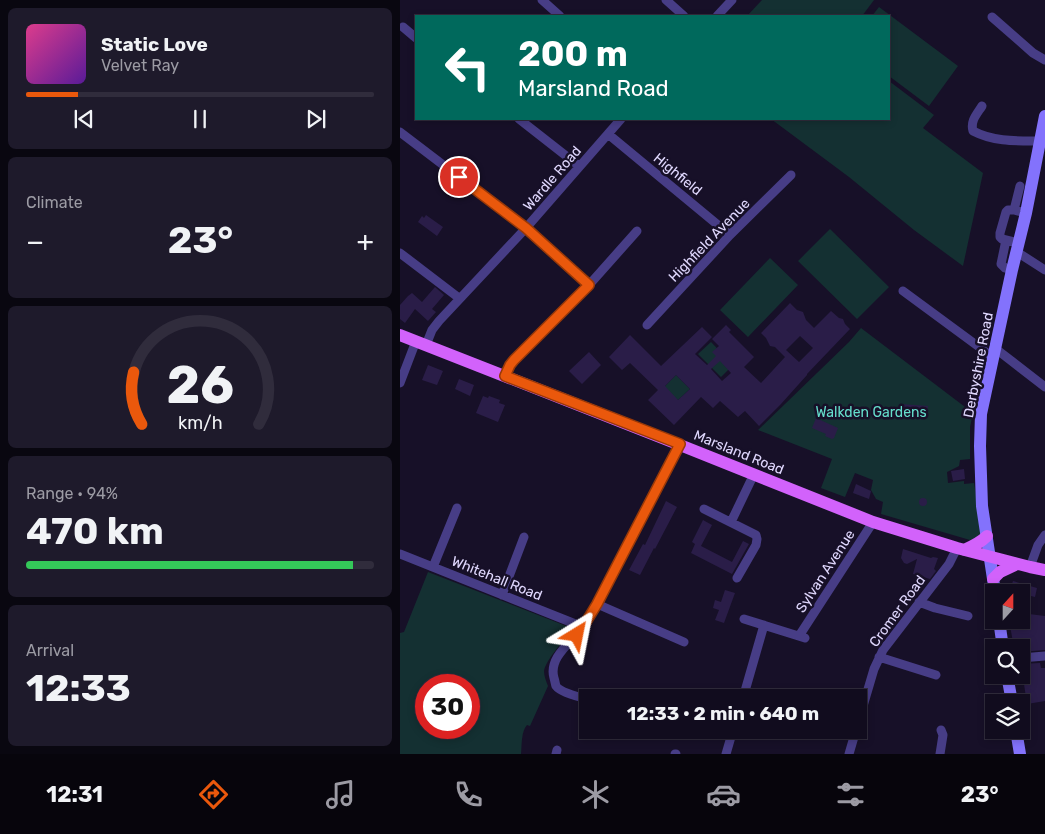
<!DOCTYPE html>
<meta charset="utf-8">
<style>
body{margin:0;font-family:Rubik,sans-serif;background:#1e1a2b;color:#f1f3f6;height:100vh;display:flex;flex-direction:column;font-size:19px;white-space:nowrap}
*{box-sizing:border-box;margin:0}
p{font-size:16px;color:#9c9ba4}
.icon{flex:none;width:28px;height:28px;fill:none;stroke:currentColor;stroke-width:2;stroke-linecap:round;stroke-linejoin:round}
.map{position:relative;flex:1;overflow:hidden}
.drawer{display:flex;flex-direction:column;gap:8px;padding:8px;background:#090710;width:400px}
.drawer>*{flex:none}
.banner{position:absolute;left:15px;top:15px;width:475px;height:105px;border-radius:0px;box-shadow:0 2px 8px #0003,0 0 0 1px #302c3c;background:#00695c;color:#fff;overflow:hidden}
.needle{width:32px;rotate:21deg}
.fabs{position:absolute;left:585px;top:584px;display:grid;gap:10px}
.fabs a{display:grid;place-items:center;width:45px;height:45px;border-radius:0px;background:#110c1e;box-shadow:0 2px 8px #0003,0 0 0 1px #302c3c;font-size:25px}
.speed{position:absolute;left:15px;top:674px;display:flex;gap:10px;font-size:25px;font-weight:700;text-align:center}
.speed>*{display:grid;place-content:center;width:65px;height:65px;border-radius:50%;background:#110c1e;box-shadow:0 2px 8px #0003,0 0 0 1px #302c3c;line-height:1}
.speed .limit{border:8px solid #d22;background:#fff;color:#111}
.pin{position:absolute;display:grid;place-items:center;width:42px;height:42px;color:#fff;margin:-21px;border:2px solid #fff;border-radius:50%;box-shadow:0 1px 5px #0007}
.me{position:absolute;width:55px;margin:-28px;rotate:35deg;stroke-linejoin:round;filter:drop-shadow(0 0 4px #0008)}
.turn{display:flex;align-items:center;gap:18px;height:105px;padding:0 20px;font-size:22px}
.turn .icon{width:65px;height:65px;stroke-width:2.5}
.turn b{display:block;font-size:35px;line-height:42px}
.big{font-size:38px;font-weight:700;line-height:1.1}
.drawer .widget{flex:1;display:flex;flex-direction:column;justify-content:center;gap:8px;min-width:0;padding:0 18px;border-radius:8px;background:#1e1a2b}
.drawer .dial{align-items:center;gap:0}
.dial svg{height:130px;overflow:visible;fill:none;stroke:#302c3c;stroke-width:7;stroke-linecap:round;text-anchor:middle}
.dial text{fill:#f1f3f6;stroke:none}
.song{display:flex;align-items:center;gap:15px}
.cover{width:60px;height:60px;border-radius:8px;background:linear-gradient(135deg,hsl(330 70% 55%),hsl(270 70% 35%))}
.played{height:5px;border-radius:2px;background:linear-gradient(90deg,#ea580c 15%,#302c3c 15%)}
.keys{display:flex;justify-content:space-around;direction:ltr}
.heat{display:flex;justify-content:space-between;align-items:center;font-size:28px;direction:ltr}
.charge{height:8px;border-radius:4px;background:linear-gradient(90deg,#34c759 94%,#302c3c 0)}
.trip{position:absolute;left:179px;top:689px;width:288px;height:50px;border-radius:0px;background:#110c1e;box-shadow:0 2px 8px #0003,0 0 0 1px #302c3c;font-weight:700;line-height:50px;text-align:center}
.menu{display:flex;height:80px;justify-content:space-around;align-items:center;background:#07050c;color:#9c9ba4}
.menu .icon{width:35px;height:35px}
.menu .current{color:#ea580c}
.menu b{font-size:22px;color:#f1f3f6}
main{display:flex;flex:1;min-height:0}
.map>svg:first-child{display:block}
.green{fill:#143032;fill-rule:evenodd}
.building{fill:#2a1d48;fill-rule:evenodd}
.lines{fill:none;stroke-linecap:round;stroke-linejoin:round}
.street{stroke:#473d86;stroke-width:9}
.secondary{stroke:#8372fc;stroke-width:12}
.primary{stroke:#d262fb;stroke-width:12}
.route-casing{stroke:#983908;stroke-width:12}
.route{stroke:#ea580c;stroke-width:9}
.labels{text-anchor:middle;stroke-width:5;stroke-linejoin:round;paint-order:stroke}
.street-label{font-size:14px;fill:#e0d8fe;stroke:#171028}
.park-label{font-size:14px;fill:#65decc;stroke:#171028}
</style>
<main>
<section class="drawer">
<div class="widget">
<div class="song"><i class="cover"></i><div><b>Static Love</b><p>Velvet Ray</p></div></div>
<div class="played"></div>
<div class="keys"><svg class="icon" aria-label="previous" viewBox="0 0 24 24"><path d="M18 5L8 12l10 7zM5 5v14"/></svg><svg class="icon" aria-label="pause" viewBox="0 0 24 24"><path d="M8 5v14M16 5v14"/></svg><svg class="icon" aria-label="next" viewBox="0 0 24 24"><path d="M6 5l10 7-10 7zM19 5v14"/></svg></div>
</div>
<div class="widget"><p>Climate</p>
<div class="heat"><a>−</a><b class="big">23°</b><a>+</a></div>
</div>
<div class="widget dial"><svg viewBox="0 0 100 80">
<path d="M14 69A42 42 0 1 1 86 69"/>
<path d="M14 69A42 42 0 0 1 9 37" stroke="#ea580c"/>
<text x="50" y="56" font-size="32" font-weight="700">26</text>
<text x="50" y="72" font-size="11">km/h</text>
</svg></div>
<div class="widget"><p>Range · 94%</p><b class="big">470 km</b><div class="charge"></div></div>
<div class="widget"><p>Arrival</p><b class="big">12:33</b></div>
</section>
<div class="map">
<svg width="645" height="754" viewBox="0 0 645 754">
<rect width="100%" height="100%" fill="#171028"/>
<!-- green -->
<path class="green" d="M362,0H474L462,16H347Z
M479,7L558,66L529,106L489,76V16H472Z
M489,81L534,115L523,128L583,173L563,266L514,230L449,177L371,119H489Z
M430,229L489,287L457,319L398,261Z
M370,258L398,285L348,337L320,310Z
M461,328L573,413L570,427V459L560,460L559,466L547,472L548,483L564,481V484L574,483L582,531L579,537L570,540L481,514L483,502L476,499L471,490L473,480L455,473L445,497L421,488L432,459L358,430L449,342Z
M311,342L333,365L321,377L298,354Z
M276,375L290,389L278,400L262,389Z
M28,572L166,626L168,628L170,634C162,642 146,660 144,671C144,676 146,681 148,686L130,726L127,725C121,732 122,744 121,754H0V633L4,632ZM26,685H69V728H26Z"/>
<!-- building -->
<path class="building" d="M26,215L43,227L37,236L18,222L22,216L24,218Z
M35,287L44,295L32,309L36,312L28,321L15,309L5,323L0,319V305L8,296L12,293L22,302Z
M390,303L397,310L403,312L406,320L414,328L431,311L439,318L443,319L445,324L450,329L407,374V375L381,404L359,426L345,411L338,417L320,401L313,408L301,397L274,425L248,400L258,390L230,363L222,370L209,357L230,335L261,366L302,327L312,337L295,354L307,365L316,356L312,352L319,346L312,339L326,325L331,330L329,332L354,357L344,367L361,383L385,357L375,347L370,346L366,338L361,333ZM400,336L413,348L399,362L386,350ZM320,361L331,373L322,381L311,369ZM276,375L290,389L278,400L265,386Z
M189,352L201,365L182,384L169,371Z
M28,365L43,371L37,385L22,380Z
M59,379L74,385L70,396L55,389Z
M83,396L88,398L89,396L100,400L99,403L105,405L98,422L76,413Z
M500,404L528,406L527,411L500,410Z
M416,418L438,428L434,438L432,439L425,436L426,434L412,428Z
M564,469L565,479L553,481L551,471Z
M456,484L471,491L469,499L453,493Z
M519 502a4 4 0 1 1 8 0a4 4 0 1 1-8 0Z
M266,501L277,507L255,549L254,548L240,575L229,570L243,544L245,545Z
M303,520L312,525L301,546L332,562L343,541L349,544L332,574L291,553L295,544L292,542Z
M503,549L531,558L533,557L538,558L534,569L536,571L530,579L513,574L517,559L507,564L504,563L501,558Z
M613,581L637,588L635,597L627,595L623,611H621V592L610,590Z
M325,590L335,593L324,623L315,620L319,610L313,608L315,600L321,602Z
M621,613L645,616V650L621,652V648H614L609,620H621Z
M640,663L641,668H645V701L627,704L621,664Z"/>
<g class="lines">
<!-- street -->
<path class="street" d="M142,0L160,16
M266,0L284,16
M317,16L332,0
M592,17L633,53L645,60
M3,27L16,38
M582,106C577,114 570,121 573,131C594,142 616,141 639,141L644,142
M119,119L179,166
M0,132L126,228L189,285
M208,134L330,235
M614,210L620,186
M606,240L601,264L605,268L612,270
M619,243L602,239L600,237V233L606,212L608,210H614L626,213
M617,252L645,270
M0,253L59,298
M503,291L594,358
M247,325L330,235L391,175
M26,345L32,330L39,321L126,228L221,119
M596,349L645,387
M105,375L110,365L115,360L189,285L237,231
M0,383L16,341
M304,509L356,535L357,539L356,545L337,578
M331,522L354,474
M0,554L183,627
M33,567L57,508
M630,567L638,545L645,535
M102,595L124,537
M519,602L535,608L568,616
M197,604L284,642
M344,619L405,638
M399,636L473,522
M479,657L536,675
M621,658L645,656
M343,698L364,625
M188,699C179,697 161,693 156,686C155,683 155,681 154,678C148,657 172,642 183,627C188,620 193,612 197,604L280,445
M458,723L474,669L483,650L549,564L557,548
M156,754L157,750
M275,754H276
M326,754L333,730
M449,754L456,730
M540,754L543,735L541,730"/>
<!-- secondary -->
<path class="secondary" d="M595,592L582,506L580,446L581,414L612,270L626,213L645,116
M599,620L603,648
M607,675L612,702
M616,730L620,754"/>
<!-- primary -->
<path class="primary" d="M0,335L280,445L473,522L557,548L630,567L645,570
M564,550C573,546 580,543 587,536
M593,579L600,572L617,564"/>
</g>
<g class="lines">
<!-- route casing -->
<g class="route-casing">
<path id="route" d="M59,177L126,228L189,285L114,360L110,365L105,376L280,444L197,604L183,627L177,635"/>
</g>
<!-- route -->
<use href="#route" class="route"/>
</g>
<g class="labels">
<!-- street labels -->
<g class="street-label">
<text transform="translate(278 174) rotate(39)" y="5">Highfield</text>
<text transform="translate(152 178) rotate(-49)" y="5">Wardle Road</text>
<text transform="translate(309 240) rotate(-46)" y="5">Highfield Avenue</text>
<text transform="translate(578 365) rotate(-79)" y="5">Derbyshire Road</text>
<text transform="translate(339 452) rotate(22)" y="5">Marsland Road</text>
<text transform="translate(425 571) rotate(-57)" y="5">Sylvan Avenue</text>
<text transform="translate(97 578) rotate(22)" y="5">Whitehall Road</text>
<text transform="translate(497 611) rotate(-54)" y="5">Cromer Road</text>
</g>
<!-- park labels -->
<g class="park-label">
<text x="471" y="417">Walkden Gardens</text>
</g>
</g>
</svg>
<div class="fabs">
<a><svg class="needle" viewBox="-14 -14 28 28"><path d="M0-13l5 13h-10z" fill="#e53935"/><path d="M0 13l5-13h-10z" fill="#9c9ba4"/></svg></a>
<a><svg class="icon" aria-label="search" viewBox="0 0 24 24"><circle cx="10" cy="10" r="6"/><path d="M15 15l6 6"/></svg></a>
<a><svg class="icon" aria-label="layers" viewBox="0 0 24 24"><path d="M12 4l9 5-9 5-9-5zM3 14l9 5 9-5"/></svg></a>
</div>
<div class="speed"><div class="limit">30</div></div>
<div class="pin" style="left:59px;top:177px;background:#d93025"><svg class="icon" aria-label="arrive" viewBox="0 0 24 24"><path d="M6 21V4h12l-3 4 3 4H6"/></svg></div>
<svg class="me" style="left:177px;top:635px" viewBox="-20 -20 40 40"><path d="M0-17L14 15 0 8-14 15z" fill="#ea580c" stroke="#fff" stroke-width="4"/></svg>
<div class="trip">12:33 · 2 min · 640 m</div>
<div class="banner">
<div class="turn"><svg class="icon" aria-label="left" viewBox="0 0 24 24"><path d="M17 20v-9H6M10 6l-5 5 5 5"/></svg><div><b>200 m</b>Marsland Road</div></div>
</div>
</div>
</main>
<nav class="menu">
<b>12:31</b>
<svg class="icon current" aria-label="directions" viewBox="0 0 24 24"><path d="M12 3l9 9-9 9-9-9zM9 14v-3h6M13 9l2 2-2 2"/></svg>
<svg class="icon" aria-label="music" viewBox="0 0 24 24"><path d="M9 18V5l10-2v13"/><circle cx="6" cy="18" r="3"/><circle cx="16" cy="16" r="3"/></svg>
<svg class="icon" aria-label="phone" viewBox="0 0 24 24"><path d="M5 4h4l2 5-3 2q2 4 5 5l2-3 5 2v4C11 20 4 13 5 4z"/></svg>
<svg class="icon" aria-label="climate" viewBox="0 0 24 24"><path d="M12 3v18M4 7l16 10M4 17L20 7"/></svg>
<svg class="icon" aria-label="car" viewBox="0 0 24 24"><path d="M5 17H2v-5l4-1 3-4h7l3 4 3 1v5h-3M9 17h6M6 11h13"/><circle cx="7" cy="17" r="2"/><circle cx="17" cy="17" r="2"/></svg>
<svg class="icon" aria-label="filters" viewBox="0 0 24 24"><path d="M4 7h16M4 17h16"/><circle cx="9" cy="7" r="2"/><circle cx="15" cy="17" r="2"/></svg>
<b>23°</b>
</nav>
